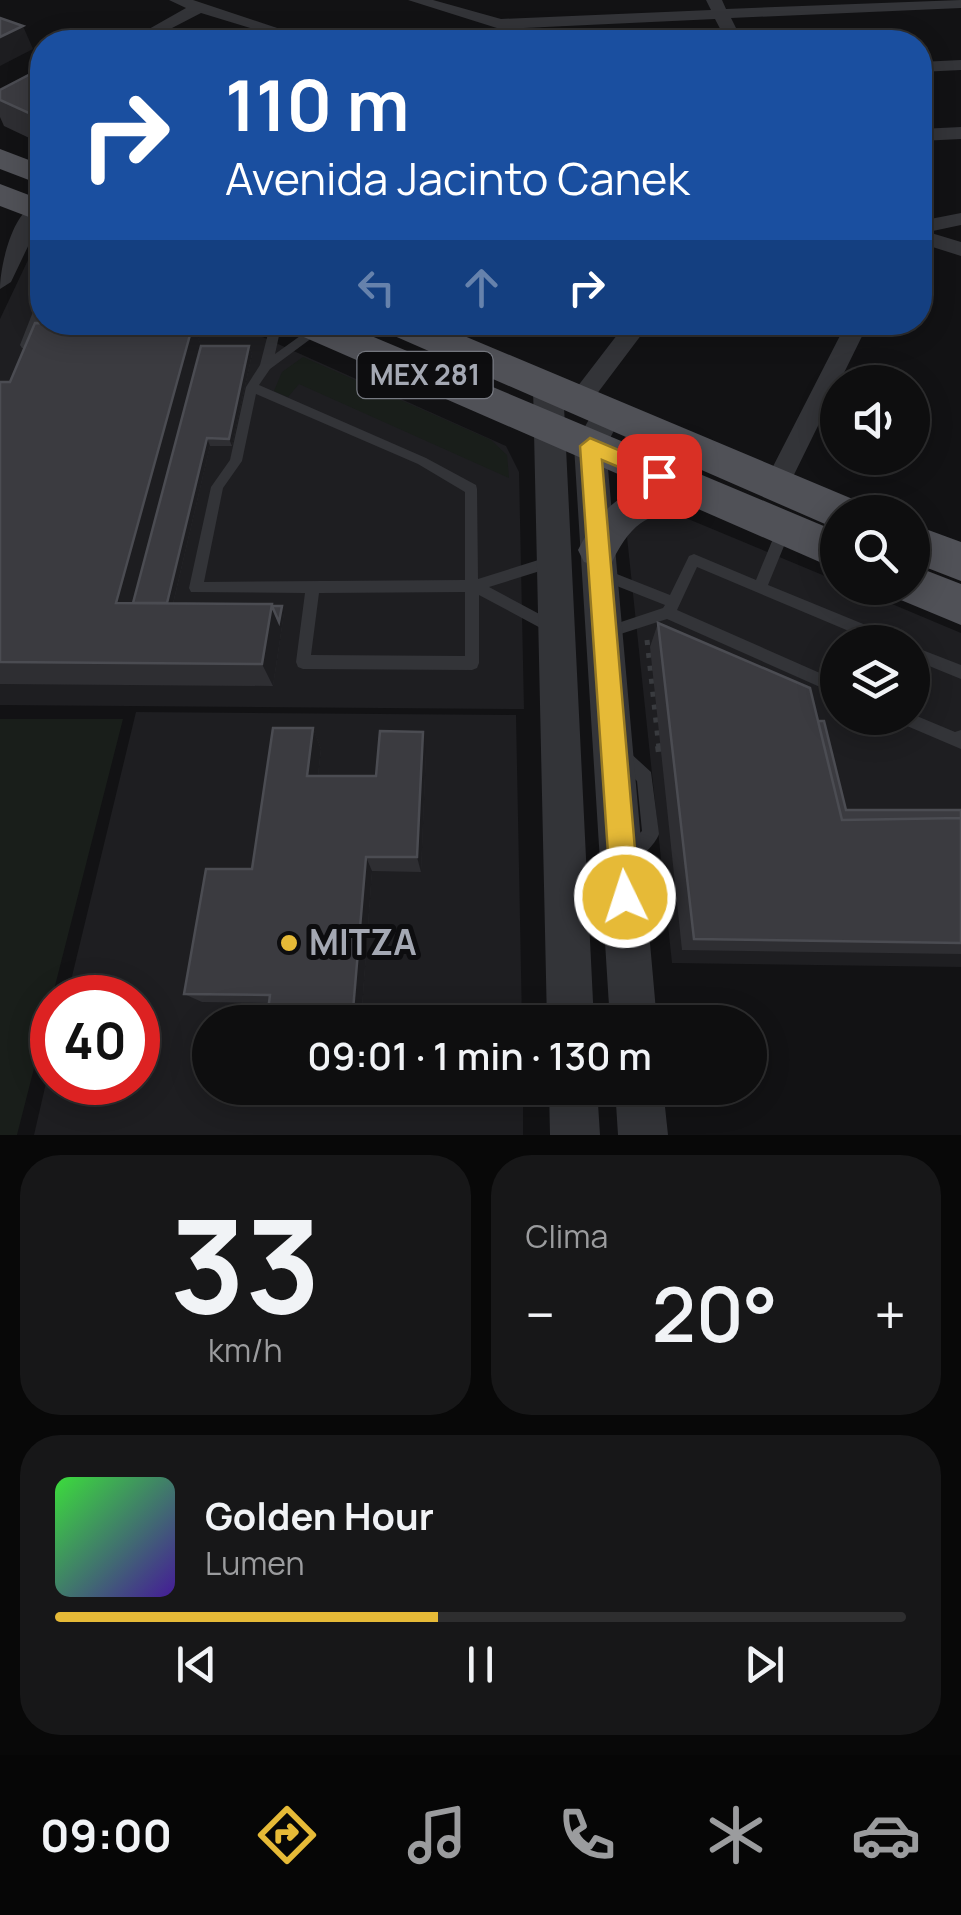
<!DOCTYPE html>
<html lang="es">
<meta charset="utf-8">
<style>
body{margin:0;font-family:Manrope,sans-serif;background:#171718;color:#f1f3f6;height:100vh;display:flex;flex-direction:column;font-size:38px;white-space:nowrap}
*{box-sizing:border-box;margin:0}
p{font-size:32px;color:#9b9c9e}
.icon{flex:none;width:55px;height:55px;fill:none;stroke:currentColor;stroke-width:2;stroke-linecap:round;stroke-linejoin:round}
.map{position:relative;height:1135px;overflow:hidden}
.drawer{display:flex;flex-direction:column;gap:20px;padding:20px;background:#080808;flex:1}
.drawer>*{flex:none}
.top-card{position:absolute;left:30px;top:30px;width:902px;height:305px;border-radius:40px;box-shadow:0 5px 25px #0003,0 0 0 2px #2e2e2f;background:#1a4fa0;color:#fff;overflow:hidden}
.controls{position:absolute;left:820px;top:365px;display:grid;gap:20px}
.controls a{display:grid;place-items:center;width:110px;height:110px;border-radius:50%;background:#0e0e0f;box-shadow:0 5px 25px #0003,0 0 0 2px #2e2e2f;font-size:50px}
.speed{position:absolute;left:30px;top:975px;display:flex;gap:20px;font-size:50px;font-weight:700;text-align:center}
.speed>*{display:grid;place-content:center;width:130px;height:130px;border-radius:50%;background:#0e0e0f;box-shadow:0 5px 25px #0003,0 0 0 2px #2e2e2f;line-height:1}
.speed .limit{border:15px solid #d22;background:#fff;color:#111}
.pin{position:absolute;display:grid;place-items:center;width:85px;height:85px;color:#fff;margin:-42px;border-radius:20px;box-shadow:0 5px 15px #0006}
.me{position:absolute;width:110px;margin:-55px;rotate:356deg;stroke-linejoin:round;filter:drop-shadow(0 0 8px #0008)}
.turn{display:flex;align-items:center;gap:35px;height:210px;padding:0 30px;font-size:45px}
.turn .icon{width:130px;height:130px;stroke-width:2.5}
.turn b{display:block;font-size:70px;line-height:85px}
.lanes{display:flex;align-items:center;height:95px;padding:0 30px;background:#0003;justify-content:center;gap:50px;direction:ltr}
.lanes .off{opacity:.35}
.big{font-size:75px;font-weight:600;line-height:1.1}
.drawer .card{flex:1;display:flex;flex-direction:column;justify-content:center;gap:15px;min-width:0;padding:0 35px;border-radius:40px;background:#171718}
.drawer .dial{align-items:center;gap:0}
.dial b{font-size:130px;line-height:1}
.song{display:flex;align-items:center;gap:30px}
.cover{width:120px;height:120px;border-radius:15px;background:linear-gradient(135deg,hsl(120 70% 55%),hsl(260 70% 35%))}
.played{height:10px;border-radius:5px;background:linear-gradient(90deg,#e6ba37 45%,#2e2e2f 45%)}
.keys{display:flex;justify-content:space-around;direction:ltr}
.heat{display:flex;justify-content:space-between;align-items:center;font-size:55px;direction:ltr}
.drawer .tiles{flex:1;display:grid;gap:20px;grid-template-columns:1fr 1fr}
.card:last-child{grid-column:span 2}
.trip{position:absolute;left:192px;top:1005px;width:575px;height:100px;border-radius:50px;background:#0e0e0f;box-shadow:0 5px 25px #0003,0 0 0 2px #2e2e2f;font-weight:600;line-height:100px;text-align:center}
.tabs{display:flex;height:160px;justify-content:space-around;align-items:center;background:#060606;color:#9b9c9e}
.tabs .icon{width:70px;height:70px}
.tabs .current{color:#e6ba37}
.tabs b{font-size:45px;color:#f1f3f6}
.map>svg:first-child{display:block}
.built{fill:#1e1e21;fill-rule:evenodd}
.green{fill:#191e1a}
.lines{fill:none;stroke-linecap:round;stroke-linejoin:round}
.path-far1{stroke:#393b3f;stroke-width:5;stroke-dasharray:5 8;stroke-linecap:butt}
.path{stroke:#393b3f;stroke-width:6;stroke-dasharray:6 10;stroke-linecap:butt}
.service{fill:#333438;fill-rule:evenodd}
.minor{fill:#333438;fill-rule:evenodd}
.tertiary{fill:#333438;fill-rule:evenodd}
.secondary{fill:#424348;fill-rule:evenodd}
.primary{fill:#505157;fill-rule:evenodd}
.wall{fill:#2e2e32}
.shaded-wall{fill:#1d1d20}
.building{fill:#3b3b40;stroke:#4b4c52;stroke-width:2.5}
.route{fill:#e6ba37;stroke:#967924;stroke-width:2.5}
.poi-dot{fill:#e6ba37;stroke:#0d0d0f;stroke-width:4}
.labels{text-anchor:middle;stroke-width:10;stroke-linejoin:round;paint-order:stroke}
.shield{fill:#0d0d0f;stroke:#777a82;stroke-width:2.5}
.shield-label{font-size:28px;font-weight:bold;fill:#a4a8b3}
.near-poi-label{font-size:35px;font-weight:bold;fill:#a4a8b3;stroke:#0d0d0f;text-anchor:start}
</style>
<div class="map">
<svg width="961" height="1135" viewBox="0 0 961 1135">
<rect width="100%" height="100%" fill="#121214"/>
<!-- built -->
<path class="built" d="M38,239L42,241V322L231,323L506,446L519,472L524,709L0,705V319Z
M669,511L837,581L838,588H854L961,633V967L672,963L627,537L634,522ZM838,642H912V718H838Z
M136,712L516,715L522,1022H210V1088H523V1135H34L52,1057V1082H138V998L67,997Z"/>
<!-- green -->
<path class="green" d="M303,357L491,440L507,455L509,478L299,384L288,397L274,391L282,372Z
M0,719H123L17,1135H0Z"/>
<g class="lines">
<!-- path-far1 -->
<path class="path-far1" d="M647,640L659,749"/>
<!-- path -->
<path class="path" d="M658,746L660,761"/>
<!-- service -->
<path class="service" d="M42,300C43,316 39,339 26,349L22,348L20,345L36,304Z
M271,322H282L275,354L314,326H322L324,329L270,369L259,385L426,458L476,485L477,489L478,579L551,556L556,558L558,562L556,566L489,587L558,624L560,628L558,632L553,634L548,632L479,595V663L477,668L472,670L303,669L298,667L296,662L305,593L191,592L189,588L211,487L230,460L246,387L260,365ZM256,394L418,464L465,492V580L204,582L223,488L242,461ZM465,592V656L311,655L319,593Z
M784,524L789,525L791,529L768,585L895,637L897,642H875L697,567L677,610L838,681V695L667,619L605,639L600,637L598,633L600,629L663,608L665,605L599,579L597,575L599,571L604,569L670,595L689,556L694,554L756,580L777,529L779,525Z
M912,646L961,665V679L912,659Z
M912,714L955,732L961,730V749L900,723L898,718H912Z
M622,748L628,751L651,772L659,834C655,845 641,858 630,862L624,860L622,854L624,848L642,831L637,781L616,761L614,756L616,751Z"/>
<!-- minor -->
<path class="minor" d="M169,0H193L319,42H296L201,13L145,42H126L186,8Z
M408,0H433L501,19L711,10L706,0H722L726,9L961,0V8L731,18L743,42H727L715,19L500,29Z
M961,60V70L920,72V62Z
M961,127V139L920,141V129Z
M36,204L42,206V217L11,282L0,289C0,267 12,212 36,204Z
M961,213V225L928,232L961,242V256L920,243V221Z
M627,322H651L587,407H571L567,401L571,395Z
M847,322H869L785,493H767L763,486Z"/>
<!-- tertiary -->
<path class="tertiary" d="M548,375L559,378L563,386L594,1022H547L533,386L537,378Z
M607,404L618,407L622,415L606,446L657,1022H610L574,446L596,407Z
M549,1088H597L600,1135H550Z
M615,1088H663L668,1135H618Z"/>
<!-- secondary -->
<path class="secondary" d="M694,476L707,480L713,491L707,502C658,518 639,507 612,562L598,566L584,562L578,550C604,499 638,480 694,476Z"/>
<!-- primary -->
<path class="primary" d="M0,149L42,165V185L0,169Z
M0,184L42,200V222L0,206Z
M285,322H338L838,532V570L290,331Z
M378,322H431L855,500L862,512H838V528L825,524L383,331Z
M912,524L961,542V581L912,562Z
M912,565L961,584V625L896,598L891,588H912Z"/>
</g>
<!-- wall -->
<path class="wall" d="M42,68V144L4,126L0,117V90Z
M193,324L201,346H249L252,354L232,446H210L173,604L272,606L284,613L273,686L0,684V382H10Z
M658,623L818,721L846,810H961V954L682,950L650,647Z
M313,728L321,749L318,776H376L426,752L421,872L372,871L361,1022H271L270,1003L202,1002L184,994L252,869Z"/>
<!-- shaded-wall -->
<path class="shaded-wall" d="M23,26L33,49L0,66V37Z
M193,324L204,354L135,621L116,603Z
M249,346L252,354L232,446L229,439Z
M207,438L210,446L171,612L167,606Z
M272,604L279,622L282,606L284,613L273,686L262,664Z
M313,728L321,749L316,794L307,776Z
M423,732L426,752L421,872L417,857Z
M366,857L372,871L361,1022H352Z"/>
<!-- building -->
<path class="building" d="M0,18L23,26L0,37Z
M111,33L138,42H93Z
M42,68V119L0,100V90Z
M35,323L193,324L116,603L272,604L262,664L0,662V382H10Z
M201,346H249L229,439L207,438L167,603H133Z
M272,606H282L279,622Z
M658,623L810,688L842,820L961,818V943L694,939Z
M818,721H824L846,810H961V818L842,820Z
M273,728H313L307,776H376L380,731L423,732L417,857H366L352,1022H271L267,1019L270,995L184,994L206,869H252Z"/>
<!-- route -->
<path class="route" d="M590,438L666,470L670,476L659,484L602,460L639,897L635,907L625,911L615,907L611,897L580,446Z"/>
<!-- markers -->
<circle class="poi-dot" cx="289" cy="943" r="10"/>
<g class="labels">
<!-- shield labels -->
<rect class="shield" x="357.5" y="352" width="135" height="46" rx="8"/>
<g class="shield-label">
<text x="425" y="385">MEX 281</text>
</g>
<!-- near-poi labels -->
<g class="near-poi-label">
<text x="309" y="955">MITZA</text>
</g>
</g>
</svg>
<div class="controls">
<a><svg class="icon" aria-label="sound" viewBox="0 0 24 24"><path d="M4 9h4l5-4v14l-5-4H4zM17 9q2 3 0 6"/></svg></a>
<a><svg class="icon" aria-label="search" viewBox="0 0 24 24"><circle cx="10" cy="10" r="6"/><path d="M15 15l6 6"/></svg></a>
<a><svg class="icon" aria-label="layers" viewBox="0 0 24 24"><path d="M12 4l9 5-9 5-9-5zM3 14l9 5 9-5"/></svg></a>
</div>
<div class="speed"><div class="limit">40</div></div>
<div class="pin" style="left:659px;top:476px;background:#d93025"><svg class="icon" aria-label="arrive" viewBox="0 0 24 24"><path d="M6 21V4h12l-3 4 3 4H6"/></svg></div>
<svg class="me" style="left:625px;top:897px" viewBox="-20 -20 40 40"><circle r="17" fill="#e6ba37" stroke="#fff" stroke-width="3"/><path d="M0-11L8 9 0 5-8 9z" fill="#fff"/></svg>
<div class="trip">09:01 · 1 min · 130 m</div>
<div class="top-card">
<div class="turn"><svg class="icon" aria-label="right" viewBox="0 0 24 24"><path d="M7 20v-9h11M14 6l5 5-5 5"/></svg><div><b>110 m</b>Avenida Jacinto Canek</div></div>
<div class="lanes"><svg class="icon off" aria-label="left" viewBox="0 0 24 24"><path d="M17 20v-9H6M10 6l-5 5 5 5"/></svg><svg class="icon off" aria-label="ahead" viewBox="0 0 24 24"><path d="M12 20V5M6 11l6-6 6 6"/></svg><svg class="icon" aria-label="right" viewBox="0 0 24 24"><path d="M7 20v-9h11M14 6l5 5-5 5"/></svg></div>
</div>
</div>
<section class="drawer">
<div class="tiles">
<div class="card dial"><b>33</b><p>km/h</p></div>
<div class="card"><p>Clima</p>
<div class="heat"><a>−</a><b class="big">20°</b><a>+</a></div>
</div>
<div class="card">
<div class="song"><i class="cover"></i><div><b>Golden Hour</b><p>Lumen</p></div></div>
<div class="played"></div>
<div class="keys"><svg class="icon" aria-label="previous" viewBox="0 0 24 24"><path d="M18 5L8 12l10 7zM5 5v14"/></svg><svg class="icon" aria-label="pause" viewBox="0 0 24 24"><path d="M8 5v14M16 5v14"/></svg><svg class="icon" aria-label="next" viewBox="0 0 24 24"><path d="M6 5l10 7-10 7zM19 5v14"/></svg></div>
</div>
</div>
</section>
<nav class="tabs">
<b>09:00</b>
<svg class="icon current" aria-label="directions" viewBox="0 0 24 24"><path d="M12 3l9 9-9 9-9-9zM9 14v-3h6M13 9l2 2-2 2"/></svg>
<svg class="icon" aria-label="music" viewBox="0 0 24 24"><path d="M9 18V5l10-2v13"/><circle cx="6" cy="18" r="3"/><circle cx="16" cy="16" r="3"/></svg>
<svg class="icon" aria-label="phone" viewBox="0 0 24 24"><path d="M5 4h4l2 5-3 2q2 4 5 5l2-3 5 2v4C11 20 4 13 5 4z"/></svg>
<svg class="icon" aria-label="climate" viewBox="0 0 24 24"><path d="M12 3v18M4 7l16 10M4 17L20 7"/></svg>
<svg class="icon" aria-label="car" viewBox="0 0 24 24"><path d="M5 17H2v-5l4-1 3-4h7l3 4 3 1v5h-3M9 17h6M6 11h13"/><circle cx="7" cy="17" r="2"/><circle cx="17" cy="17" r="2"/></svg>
</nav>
